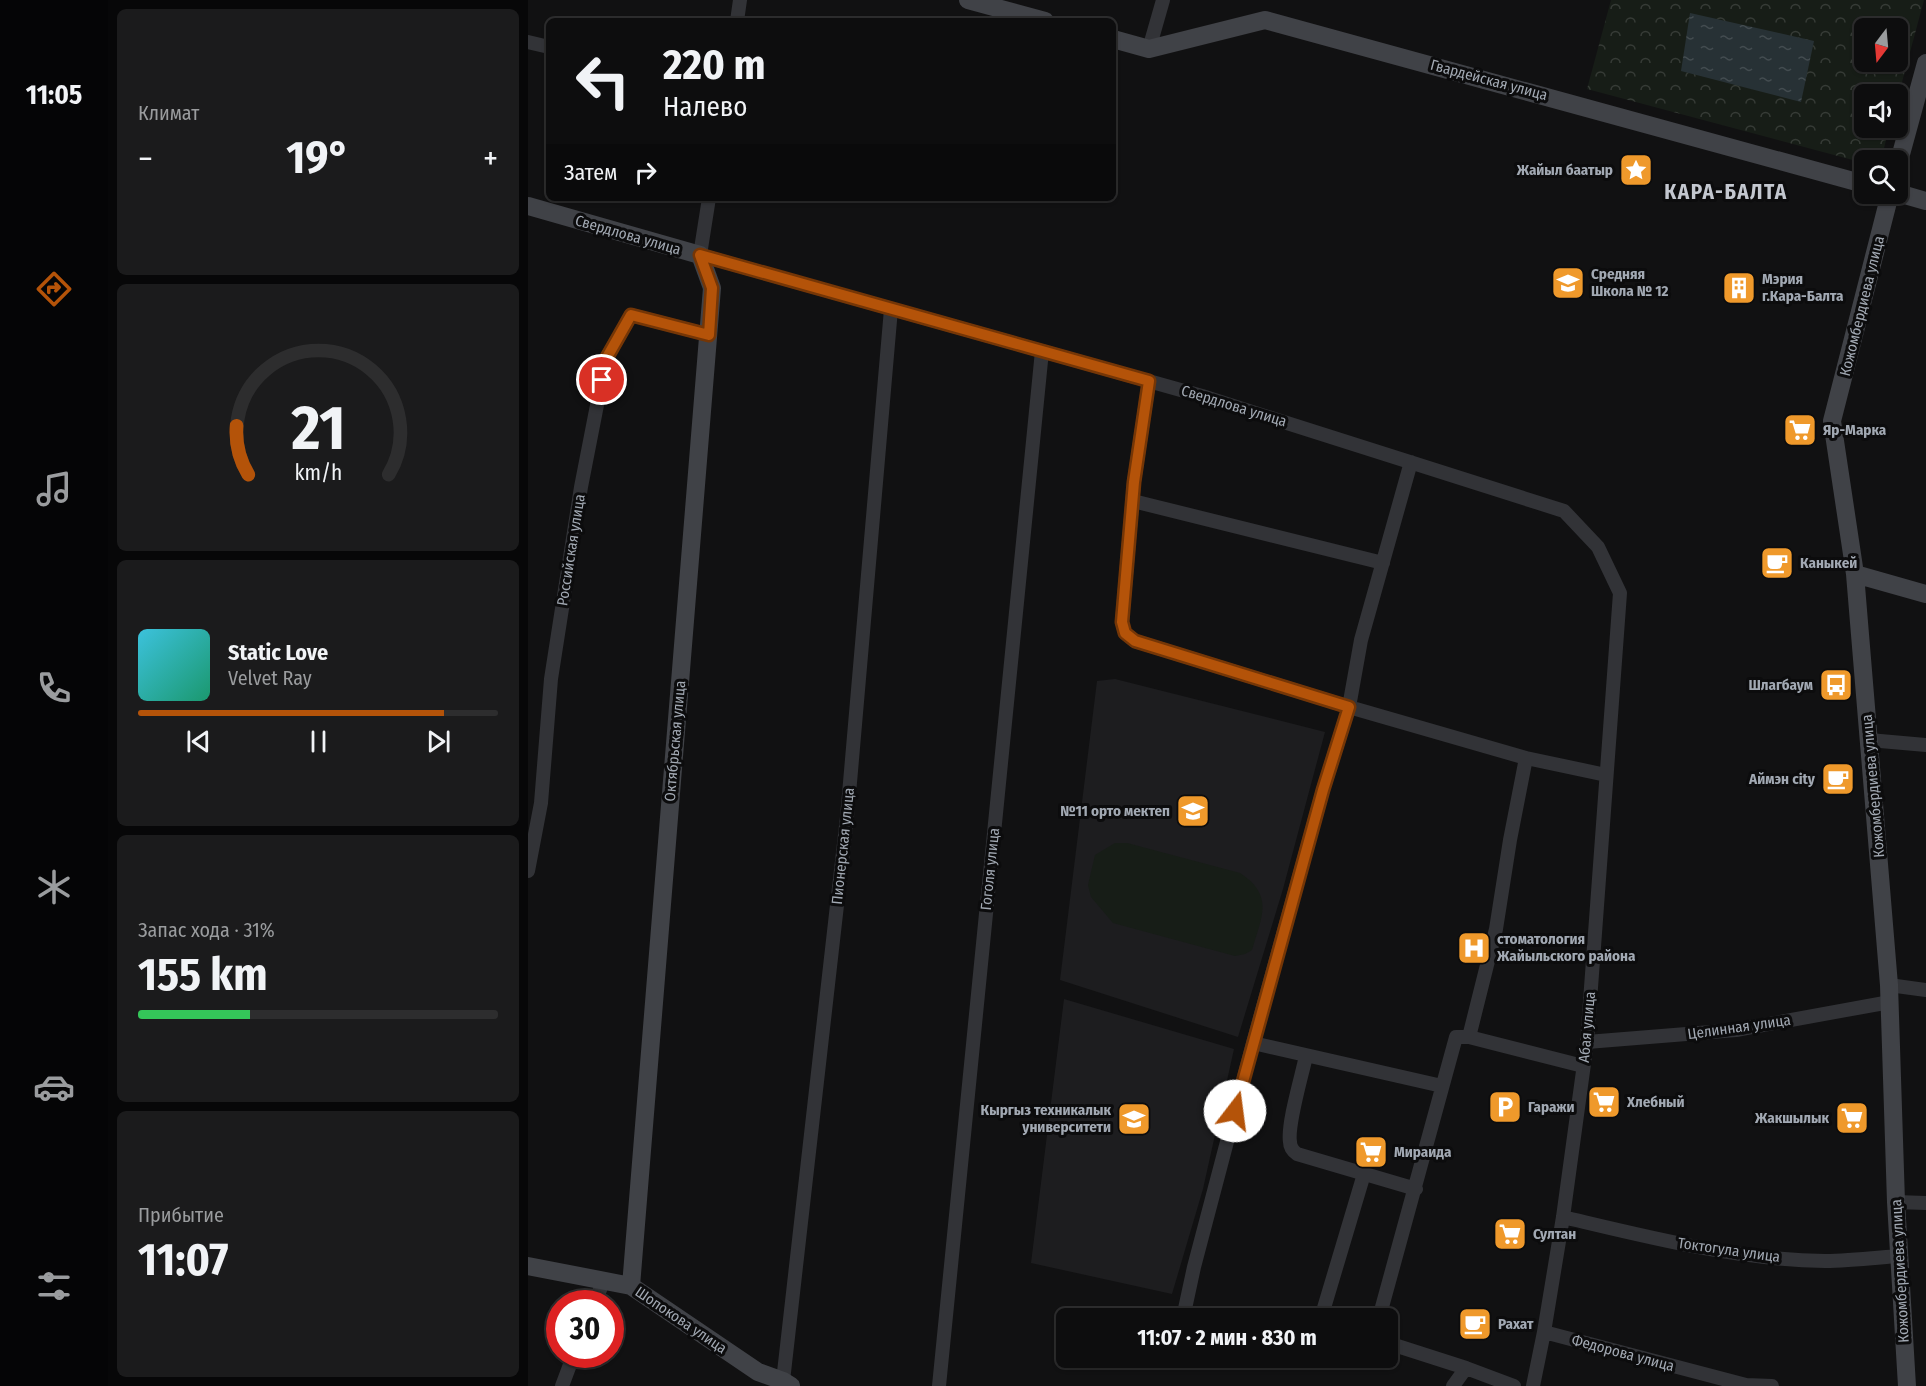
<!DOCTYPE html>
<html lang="ru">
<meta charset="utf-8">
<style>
body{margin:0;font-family:"Fira Sans Condensed",sans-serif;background:#1b1b1c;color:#f1f3f6;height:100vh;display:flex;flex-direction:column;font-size:22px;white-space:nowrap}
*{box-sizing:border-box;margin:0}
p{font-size:20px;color:#9a9c9e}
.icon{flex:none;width:33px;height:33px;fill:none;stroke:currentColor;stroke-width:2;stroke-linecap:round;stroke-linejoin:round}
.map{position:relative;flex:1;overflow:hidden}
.sheet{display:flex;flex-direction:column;gap:9px;padding:9px;background:#070708;width:420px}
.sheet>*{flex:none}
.top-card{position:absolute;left:18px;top:18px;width:570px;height:183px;border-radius:9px;box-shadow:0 2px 4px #0004,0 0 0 2px #2d2d2e;background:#0d0d0e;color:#f1f3f6;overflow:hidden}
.needle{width:39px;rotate:196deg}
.controls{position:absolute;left:1326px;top:18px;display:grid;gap:12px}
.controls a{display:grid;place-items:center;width:54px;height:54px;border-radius:9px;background:#0d0d0e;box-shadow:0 2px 4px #0004,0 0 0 2px #2d2d2e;font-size:30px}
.speed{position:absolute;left:18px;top:1290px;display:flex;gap:12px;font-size:30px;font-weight:700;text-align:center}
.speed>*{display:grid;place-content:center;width:78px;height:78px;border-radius:50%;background:#0d0d0e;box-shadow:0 2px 4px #0004,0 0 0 2px #2d2d2e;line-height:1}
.speed .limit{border:9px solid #d22;background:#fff;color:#111}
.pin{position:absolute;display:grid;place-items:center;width:51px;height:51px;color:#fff;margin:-26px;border:3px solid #fff;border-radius:50%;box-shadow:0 2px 6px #0007}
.me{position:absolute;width:66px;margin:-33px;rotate:15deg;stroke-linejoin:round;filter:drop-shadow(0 0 4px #0008)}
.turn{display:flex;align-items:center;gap:21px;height:126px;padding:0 18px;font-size:27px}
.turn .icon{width:78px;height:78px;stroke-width:2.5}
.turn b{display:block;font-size:42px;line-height:51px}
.then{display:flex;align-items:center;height:57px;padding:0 18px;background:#0003;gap:12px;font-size:22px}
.big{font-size:45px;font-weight:700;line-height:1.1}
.sheet .widget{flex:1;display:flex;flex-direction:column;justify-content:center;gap:9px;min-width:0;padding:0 21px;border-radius:9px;background:#1b1b1c}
.sheet .dial{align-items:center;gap:0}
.dial svg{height:156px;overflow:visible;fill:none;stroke:#2d2d2e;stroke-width:7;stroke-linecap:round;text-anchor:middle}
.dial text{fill:#f1f3f6;stroke:none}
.song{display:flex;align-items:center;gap:18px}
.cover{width:72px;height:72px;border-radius:9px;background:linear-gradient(135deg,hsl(190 70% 55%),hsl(160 70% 35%))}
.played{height:6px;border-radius:3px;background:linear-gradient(90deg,#b45309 85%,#2d2d2e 85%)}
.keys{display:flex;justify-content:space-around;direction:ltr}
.heat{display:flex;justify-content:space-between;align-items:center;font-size:33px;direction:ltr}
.charge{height:9px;border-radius:4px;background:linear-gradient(90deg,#34c759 31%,#2d2d2e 0)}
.trip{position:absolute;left:528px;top:1308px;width:342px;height:60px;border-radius:9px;background:#0d0d0e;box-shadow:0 2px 4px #0004,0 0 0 2px #2d2d2e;font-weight:700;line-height:60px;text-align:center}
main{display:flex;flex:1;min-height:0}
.tab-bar{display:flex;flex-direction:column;width:108px;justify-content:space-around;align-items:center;background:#050506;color:#9a9c9e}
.tab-bar .icon{width:42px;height:42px}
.tab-bar .active{color:#b45309}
.tab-bar b{font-size:27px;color:#f1f3f6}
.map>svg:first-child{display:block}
.built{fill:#1d1d1f}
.forest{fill:url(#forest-crowns);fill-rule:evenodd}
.garden{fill:#171d17}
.water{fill:url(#water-ripples)}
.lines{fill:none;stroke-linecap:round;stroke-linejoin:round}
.street{stroke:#323337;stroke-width:14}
.secondary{stroke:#404247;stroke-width:18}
.route-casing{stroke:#753606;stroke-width:15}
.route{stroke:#b45309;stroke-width:10}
.labels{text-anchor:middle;stroke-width:6;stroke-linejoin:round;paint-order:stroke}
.street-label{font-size:15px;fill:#a2a9b3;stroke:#0c0c0d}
.poi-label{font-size:15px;font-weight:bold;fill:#a2a9b3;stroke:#0c0c0d;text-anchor:start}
.district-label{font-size:21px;font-weight:bold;letter-spacing:1.5px;fill:#c3c7cf;stroke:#0c0c0d}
</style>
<main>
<nav class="tab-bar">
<b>11:05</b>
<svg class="icon active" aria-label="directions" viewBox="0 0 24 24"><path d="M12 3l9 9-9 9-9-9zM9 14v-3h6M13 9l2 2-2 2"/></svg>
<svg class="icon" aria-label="music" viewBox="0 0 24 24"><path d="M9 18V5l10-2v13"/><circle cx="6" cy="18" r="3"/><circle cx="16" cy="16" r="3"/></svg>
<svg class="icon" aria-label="phone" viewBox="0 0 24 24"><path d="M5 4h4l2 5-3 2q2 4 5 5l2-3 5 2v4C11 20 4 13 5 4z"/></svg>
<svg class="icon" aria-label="climate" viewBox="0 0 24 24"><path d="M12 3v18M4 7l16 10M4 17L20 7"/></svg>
<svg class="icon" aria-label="car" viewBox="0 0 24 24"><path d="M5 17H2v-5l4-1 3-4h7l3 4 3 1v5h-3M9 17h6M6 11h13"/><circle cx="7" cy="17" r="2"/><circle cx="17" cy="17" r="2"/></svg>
<svg class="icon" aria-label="filters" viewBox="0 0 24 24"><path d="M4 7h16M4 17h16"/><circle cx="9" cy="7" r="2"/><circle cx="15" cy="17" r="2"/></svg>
</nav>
<section class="sheet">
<div class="widget"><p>Климат</p>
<div class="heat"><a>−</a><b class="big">19°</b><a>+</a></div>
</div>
<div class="widget dial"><svg viewBox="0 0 100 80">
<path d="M14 69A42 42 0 1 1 86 69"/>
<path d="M14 69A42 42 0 0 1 8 44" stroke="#b45309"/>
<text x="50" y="56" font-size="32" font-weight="700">21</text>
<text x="50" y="72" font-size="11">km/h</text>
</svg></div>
<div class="widget">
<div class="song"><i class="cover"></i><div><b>Static Love</b><p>Velvet Ray</p></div></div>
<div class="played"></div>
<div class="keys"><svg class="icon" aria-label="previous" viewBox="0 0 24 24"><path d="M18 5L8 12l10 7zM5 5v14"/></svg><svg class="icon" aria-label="pause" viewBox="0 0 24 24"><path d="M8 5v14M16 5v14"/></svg><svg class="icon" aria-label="next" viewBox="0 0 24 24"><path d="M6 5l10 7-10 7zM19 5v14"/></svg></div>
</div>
<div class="widget"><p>Запас хода · 31%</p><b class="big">155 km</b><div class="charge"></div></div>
<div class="widget"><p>Прибытие</p><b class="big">11:07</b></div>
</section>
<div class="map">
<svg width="1398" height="1386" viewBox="0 0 1398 1386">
<defs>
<pattern id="forest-crowns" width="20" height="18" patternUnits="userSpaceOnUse" patternTransform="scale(1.5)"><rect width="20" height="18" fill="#171d17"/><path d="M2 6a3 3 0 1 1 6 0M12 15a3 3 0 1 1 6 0" fill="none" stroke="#363b36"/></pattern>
<pattern id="water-ripples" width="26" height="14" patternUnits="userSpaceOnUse" patternTransform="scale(1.5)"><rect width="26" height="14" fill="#273135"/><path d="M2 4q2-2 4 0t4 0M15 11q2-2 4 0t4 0" fill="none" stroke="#434c50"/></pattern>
</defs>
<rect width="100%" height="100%" fill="#111112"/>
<!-- built -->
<path class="built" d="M587,679L797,732L755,889L710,1037L532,980L569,681Z
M536,999L706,1049L675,1189L644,1294L503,1263Z"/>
<!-- forest -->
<path class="forest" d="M1083,0H1396L1370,97V94H1336V128H1361L1353,160H1336V163L1059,89ZM1336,28H1370V62H1336Z"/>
<!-- garden -->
<path class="garden" d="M587,843H599L712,873C747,896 733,917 724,950L717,954L707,956L585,923L563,897L560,885L567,855Z"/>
<!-- water -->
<path class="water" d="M1162,13L1286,41L1273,102L1153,71Z"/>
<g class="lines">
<!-- street -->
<path class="street" d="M209,21L212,0
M0,42L21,47
M621,49L635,0
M181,198L172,255L674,396L1036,511L1070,547L1092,593L1059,1042L1035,1217L1016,1332L1005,1386
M621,381L606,482L594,622L597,633L607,641L821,707L833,640L883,462
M605,501L855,563
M1341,740L1398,745
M0,871L13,803L23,679L53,487L78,359L103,315L181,335
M1361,985L1398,990
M941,1037L968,929L982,840L998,758
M1059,1042L1208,1030L1362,1002
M725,1043L914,1086
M778,1056C774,1075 759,1125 762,1142C762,1147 765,1151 769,1154L888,1189
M1368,1202L1398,1203
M1035,1217C1120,1237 1209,1260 1297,1261C1321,1261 1346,1258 1370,1256
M66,1304L76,1280
M655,1318L666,1267L725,1043L795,790L821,707L998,758L1078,775
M793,1318L836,1174
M851,1318L928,1037H941L1055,1066
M1016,1332L1218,1385L1244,1386
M860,1343L938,1368L986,1386
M255,1381L319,817L363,309
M34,1386L46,1354
M411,1386L514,351
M925,1386L938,1368"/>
<!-- secondary -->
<path class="secondary" d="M440,0L517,21
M585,39L621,49L737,20L1336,184
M1370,165L1398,63
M1370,193L1398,201
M1362,194L1304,421L1327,574L1361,985L1368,1202L1379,1386
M0,206L172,255L184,288L103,1286
M1327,574L1398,594
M0,1266L103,1286L230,1372L255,1381L263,1386"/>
</g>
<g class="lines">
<!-- route casing -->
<g class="route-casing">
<path id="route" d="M74,380L78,359L103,315L181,335L184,288L172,255L621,381L606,482L594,622L597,633L607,641L821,707L795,790L707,1111"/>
</g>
<!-- route -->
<use href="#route" class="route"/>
</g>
<!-- icons -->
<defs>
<g id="sight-square" transform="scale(1.725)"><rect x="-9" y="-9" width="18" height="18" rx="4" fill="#ef992b" stroke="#0c0c0d"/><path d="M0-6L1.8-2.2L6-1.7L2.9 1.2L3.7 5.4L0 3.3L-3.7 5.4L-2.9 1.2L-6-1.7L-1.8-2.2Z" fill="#fff"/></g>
<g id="school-square" transform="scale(1.725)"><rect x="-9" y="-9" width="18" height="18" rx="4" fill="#ef992b" stroke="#0c0c0d"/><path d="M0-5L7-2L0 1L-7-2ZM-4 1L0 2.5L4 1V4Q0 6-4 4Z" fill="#fff"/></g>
<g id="building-square" transform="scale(1.725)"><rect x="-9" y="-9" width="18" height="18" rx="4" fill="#ef992b" stroke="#0c0c0d"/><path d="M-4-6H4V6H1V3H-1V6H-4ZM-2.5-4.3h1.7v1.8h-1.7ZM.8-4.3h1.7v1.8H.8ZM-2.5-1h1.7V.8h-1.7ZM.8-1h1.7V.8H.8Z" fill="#fff"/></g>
<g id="supermarket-square" transform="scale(1.725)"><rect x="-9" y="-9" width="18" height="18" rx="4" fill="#ef992b" stroke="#0c0c0d"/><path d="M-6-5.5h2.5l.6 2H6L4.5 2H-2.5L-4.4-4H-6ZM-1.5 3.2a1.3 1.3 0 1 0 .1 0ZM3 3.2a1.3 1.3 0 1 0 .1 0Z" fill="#fff"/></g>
<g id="cafe-square" transform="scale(1.725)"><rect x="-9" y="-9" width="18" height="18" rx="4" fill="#ef992b" stroke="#0c0c0d"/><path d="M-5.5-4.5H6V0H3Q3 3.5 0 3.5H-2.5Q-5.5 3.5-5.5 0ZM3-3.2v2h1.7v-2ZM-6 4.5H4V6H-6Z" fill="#fff"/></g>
<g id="bus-square" transform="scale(1.725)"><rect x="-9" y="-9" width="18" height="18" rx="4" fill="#ef992b" stroke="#0c0c0d"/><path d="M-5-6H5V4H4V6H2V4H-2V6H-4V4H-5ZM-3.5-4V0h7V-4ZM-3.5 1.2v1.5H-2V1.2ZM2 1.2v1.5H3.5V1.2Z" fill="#fff"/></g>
<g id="hospital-square" transform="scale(1.725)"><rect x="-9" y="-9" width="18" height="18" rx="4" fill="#ef992b" stroke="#0c0c0d"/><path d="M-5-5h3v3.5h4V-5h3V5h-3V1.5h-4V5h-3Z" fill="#fff"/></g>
<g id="parking-square" transform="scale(1.725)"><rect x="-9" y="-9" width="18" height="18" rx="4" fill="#ef992b" stroke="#0c0c0d"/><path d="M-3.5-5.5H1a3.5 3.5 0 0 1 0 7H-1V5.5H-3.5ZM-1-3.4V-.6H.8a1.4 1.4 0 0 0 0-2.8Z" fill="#fff"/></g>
<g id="university-square" transform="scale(1.725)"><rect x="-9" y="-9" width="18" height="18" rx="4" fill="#ef992b" stroke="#0c0c0d"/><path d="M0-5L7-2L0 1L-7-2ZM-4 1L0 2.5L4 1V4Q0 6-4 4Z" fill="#fff"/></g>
</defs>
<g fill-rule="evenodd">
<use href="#sight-square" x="1108" y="170"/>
<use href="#school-square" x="1040" y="283"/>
<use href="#building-square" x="1211" y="288"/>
<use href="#supermarket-square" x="1272" y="430"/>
<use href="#cafe-square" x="1249" y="563"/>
<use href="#bus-square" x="1308" y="685"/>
<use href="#cafe-square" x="1310" y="779"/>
<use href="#school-square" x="665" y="811"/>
<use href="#hospital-square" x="946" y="948"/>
<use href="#supermarket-square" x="1076" y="1102"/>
<use href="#parking-square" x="977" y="1107"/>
<use href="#supermarket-square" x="1324" y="1118"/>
<use href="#university-square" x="606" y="1119"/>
<use href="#supermarket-square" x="843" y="1152"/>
<use href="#supermarket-square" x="982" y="1234"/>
<use href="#cafe-square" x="947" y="1324"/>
</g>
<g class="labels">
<!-- street labels -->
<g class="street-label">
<text transform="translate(961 80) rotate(15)" y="5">Гвардейская улица</text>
<text transform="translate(100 235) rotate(16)" y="5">Свердлова улица</text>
<text transform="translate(1334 306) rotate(-76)" y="5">Кожомбердиева улица</text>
<text transform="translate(706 406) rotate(17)" y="5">Свердлова улица</text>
<text transform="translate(43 550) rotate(-81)" y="5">Российская улица</text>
<text transform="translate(147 741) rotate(-85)" y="5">Октябрьская улица</text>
<text transform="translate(1345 786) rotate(-95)" y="5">Кожомбердиева улица</text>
<text transform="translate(315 846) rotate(-84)" y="5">Пионерская улица</text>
<text transform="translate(462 869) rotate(-84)" y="5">Гоголя улица</text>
<text transform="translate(1059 1027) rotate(-85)" y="5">Абая улица</text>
<text transform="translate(1211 1027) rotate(-8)" y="5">Целинная улица</text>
<text transform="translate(1201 1250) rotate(8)" y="5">Токтогула улица</text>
<text transform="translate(1372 1271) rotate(-93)" y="5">Кожомбердиева улица</text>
<text transform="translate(153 1320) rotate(34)" y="5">Шопокова улица</text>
<text transform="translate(1095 1353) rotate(15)" y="5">Федорова улица</text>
</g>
<!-- poi labels -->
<g class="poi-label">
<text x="1085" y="175" text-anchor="end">Жайыл баатыр</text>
<text x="1063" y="279">Средняя<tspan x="1063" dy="17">Школа № 12</tspan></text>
<text x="1234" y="284">Мэрия<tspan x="1234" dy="17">г.Кара-Балта</tspan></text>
<text x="1295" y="435">Яр-Марка</text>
<text x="1272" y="568">Каныкей</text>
<text x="1285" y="690" text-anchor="end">Шлагбаум</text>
<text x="1287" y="784" text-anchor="end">Аймэн city</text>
<text x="642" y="816" text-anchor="end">№11 орто мектеп</text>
<text x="969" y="944">стоматология<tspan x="969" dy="17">Жайыльского района</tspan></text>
<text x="1099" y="1107">Хлебный</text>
<text x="1000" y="1112">Гаражи</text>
<text x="583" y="1115" text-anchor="end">Кыргыз техникалык<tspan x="583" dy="17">университети</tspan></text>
<text x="1301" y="1123" text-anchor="end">Жакшылык</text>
<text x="866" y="1157">Мираида</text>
<text x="1005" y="1239">Султан</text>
<text x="970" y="1329">Рахат</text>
</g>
<!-- district labels -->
<g class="district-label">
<text x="1198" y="199">КАРА-БАЛТА</text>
</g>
</g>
</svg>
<div class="controls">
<a><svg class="needle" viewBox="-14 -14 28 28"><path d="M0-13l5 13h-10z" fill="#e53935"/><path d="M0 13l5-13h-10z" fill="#9a9c9e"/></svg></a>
<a><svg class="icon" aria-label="sound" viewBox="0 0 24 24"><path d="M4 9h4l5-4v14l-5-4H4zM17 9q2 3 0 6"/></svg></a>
<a><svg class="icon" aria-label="search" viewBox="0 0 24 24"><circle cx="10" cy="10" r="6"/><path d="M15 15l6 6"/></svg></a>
</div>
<div class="speed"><div class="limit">30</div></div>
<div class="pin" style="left:74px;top:380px;background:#d93025"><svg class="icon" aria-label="arrive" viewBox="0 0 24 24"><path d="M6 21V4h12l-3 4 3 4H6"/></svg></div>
<svg class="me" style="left:707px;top:1111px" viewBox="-20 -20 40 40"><circle r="19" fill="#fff"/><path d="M0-13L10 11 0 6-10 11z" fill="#b45309"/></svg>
<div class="trip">11:07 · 2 мин · 830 m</div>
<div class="top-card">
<div class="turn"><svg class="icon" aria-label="left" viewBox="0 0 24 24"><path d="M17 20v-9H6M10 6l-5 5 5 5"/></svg><div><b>220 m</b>Налево</div></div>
<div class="then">Затем<svg class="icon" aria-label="right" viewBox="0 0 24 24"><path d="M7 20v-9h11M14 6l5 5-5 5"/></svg></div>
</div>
</div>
</main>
